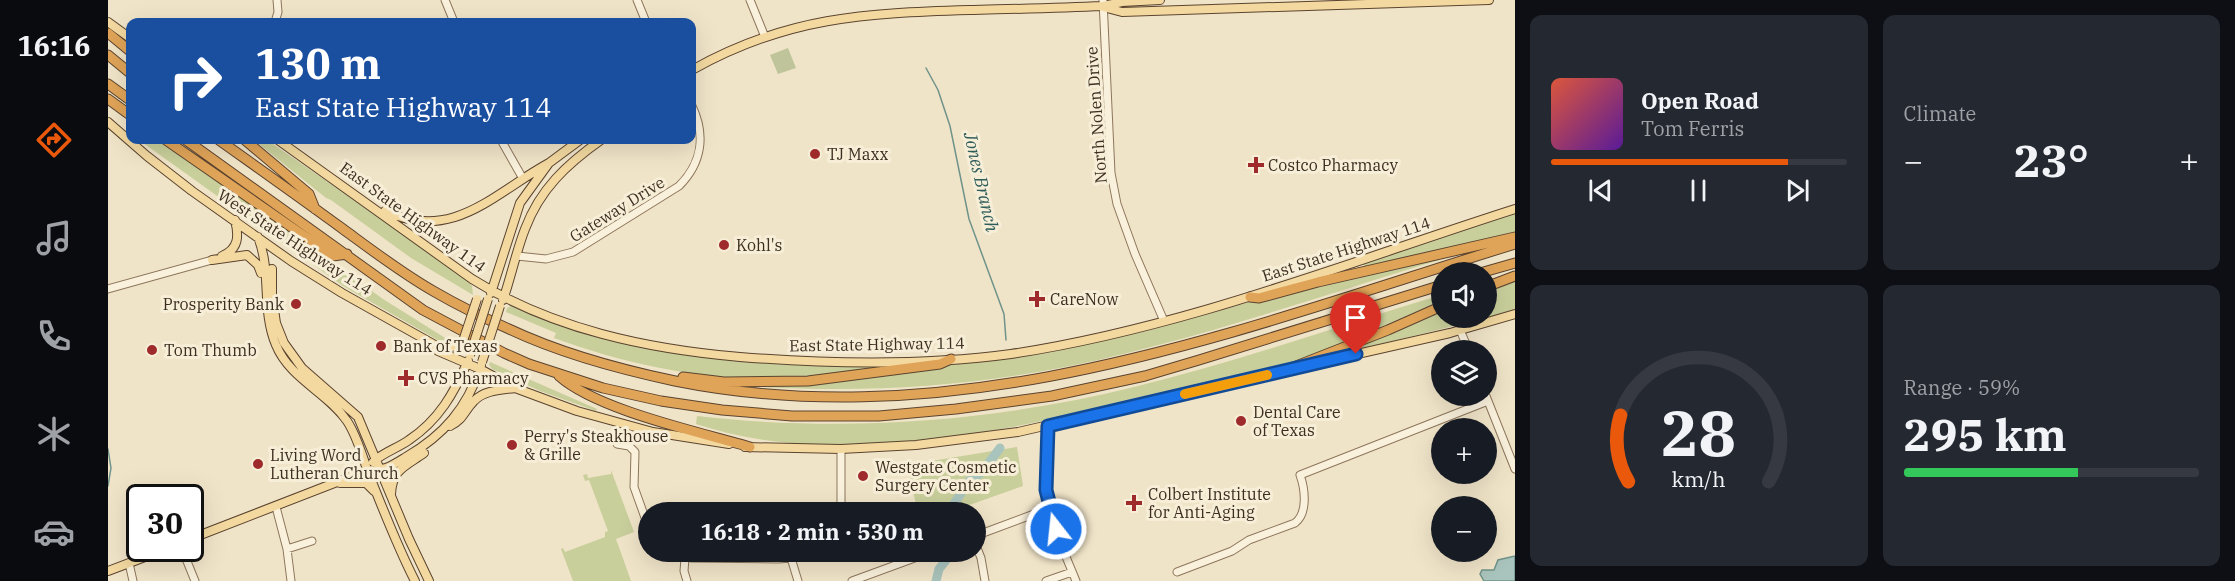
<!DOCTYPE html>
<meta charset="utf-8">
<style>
body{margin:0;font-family:"IBM Plex Serif",serif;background:#242831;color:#f1f3f6;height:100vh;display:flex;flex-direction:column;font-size:22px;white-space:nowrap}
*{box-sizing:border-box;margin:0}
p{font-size:20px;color:#9ea1a6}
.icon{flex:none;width:33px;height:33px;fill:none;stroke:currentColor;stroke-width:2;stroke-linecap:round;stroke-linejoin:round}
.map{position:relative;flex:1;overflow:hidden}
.details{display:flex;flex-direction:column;gap:15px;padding:15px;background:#0d0f14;width:720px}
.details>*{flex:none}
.guide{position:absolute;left:18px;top:18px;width:570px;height:126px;border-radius:12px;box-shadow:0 6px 24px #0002;background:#1a4fa0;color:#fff;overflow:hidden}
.buttons{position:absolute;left:1323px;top:262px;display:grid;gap:12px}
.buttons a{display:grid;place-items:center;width:66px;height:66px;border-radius:50%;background:#171b24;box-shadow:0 6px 24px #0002;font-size:30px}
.speed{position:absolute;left:18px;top:484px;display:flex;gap:12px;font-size:30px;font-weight:700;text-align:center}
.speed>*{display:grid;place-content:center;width:78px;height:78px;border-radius:50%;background:#171b24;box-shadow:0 6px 24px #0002;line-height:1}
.speed .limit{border:3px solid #111;border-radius:9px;background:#fff;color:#111}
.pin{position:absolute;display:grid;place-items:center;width:51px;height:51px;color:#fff;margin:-62px -26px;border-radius:50% 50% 50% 0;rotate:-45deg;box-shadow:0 0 6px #0007}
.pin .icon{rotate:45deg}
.me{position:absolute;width:66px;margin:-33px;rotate:344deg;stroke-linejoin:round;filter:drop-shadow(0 0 4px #0008)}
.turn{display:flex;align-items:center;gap:21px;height:126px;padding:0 30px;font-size:27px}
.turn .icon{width:78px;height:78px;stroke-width:2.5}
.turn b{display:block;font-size:42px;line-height:51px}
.big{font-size:45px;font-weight:700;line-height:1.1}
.details .card{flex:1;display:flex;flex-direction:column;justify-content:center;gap:9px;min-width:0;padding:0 21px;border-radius:12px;background:#242831}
.details .dial{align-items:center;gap:0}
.dial svg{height:156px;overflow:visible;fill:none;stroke:#363941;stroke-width:7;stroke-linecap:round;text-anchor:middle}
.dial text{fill:#f1f3f6;stroke:none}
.song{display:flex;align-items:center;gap:18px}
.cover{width:72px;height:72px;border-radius:9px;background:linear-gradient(135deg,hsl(10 70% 55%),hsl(270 70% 35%))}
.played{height:6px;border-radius:3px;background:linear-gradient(90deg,#ea580c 80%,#363941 80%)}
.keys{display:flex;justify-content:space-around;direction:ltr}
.heat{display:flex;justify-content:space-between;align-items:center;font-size:33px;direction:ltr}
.charge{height:9px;border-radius:4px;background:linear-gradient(90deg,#34c759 59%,#363941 0)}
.details .tiles{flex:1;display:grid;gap:15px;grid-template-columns:repeat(2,1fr)}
.trip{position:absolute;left:530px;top:502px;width:348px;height:60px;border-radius:30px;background:#171b24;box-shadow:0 6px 24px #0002;font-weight:700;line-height:60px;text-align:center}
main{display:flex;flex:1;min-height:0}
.menu{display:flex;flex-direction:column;width:108px;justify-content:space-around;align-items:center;background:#090b0e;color:#9ea1a6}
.menu .icon{width:42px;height:42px}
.menu .selected{color:#ea580c}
.menu b{font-size:27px;color:#f1f3f6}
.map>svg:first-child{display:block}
.green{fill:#c9cf9b}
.cemetery{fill:#bfc49a}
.water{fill:#a9c4bc;stroke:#6f938a;stroke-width:1.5}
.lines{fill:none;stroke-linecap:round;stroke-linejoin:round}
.stream{stroke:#6f938a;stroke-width:1.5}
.river{stroke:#a9c4bc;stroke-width:9}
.minor-casing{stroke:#8d765c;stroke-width:9}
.major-casing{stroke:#5b4430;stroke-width:10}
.highway-casing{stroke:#5b4430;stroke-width:11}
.minor{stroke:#faf1dc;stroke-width:7}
.major{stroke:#f3d9a0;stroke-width:8}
.highway{stroke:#e0a458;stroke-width:9}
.major-bridge-casing{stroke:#5b4430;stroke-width:10;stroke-linecap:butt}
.major-bridge{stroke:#f3d9a0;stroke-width:8}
.route-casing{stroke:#114b97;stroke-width:15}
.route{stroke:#1a73e8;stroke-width:10}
.slow{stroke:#f59e0b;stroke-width:10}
.poi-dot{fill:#9e2a2b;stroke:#f7eed8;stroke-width:2}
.labels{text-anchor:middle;stroke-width:6;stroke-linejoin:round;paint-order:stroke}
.street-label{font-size:16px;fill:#3d2e20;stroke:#f7eed8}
.poi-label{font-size:16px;fill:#3d2e20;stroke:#f7eed8;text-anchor:start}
.water-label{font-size:18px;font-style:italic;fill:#2f5d5a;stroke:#f7eed8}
</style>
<main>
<nav class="menu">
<b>16:16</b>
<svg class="icon selected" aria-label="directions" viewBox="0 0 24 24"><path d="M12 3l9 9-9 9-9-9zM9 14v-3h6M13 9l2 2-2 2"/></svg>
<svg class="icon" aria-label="music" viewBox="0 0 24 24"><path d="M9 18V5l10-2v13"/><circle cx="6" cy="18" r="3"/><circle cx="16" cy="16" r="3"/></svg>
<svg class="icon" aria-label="phone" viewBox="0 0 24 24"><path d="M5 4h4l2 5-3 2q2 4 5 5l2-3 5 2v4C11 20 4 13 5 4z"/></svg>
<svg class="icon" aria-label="climate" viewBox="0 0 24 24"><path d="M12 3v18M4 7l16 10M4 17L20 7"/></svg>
<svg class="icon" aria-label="car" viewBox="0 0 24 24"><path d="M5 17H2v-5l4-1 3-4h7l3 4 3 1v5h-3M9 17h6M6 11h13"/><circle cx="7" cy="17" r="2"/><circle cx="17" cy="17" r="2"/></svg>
</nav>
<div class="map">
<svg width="1407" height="581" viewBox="0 0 1407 581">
<rect width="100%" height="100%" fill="#f0e4c8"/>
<!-- green -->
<path class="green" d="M31,140H49L115,183L275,299L342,341L340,344L328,339L235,286Z
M146,140H159L352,273L364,286L365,295L303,258L223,200L218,198Z
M1407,213V234L1257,269L1255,263Z
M1330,257L1331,260L1315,265C1187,304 1061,349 930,372C838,388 747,392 654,387V385L878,361L935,353L1042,330L1185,290Z
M1407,278V310L1379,318V289Z
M1333,295V303L1215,353L1179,364C1126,377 1072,389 1019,402C883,434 724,469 588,424L589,416C737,433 886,422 1030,386C1132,361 1233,325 1333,295Z
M403,306L434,318L603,358L679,365L769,366L770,368C743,372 715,378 688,379C604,382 525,367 446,338L448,333L398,312L399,308Z
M1333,309L1334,318H1378L1244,351L1243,349Z
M382,362L489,409L488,411L432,391L384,369L381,365Z
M909,447L915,486L839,513H810L799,465Z
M503,470L526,532L508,539L523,581H465L453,549L455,548L457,552L497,537V532L500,531L481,480L477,481L475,475L479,474L480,478L503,474Z"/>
<!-- cemetery -->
<path class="cemetery" d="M680,48L688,68L670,74L662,55Z"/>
<!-- water -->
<path class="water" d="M1407,556V581H1376L1372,574L1374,570H1386L1390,560Z"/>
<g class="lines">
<!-- stream -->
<path class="stream" d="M818,68L830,90L842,126L861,219L896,314L898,340
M0,449L3,468L0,486"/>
<!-- river -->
<path class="river" d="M843,513L842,510L861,481L873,473L892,448
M828,581L831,569L843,554"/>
<!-- minor casing -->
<g class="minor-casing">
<path id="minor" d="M337,0L346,22
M529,0L538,22
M642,0L657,37
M995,0L1003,173L1009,204L1027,254L1056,321
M167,22L170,12L169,0
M393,140L414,177
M409,256L438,259L465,252L571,186C594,163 598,135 584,106
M0,289L104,260
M1352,330L1361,351
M1378,396L1407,469
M940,426C941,446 936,466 938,487C940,519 956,551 968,581
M509,444L521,446L527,452L526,487L540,526
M168,507L179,549L183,581
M733,513V449
M867,536L942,508
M867,543L873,558L877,581
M74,549L87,581
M179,549L204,541
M561,552L583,558L670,559L683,558L699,552
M577,558L576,571L579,581
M683,558L690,581
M21,563L25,581
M1069,572L1124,551L1141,540L1187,523C1200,513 1197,489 1192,475L1380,401
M744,581L823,552
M938,581L964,572"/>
</g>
<!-- major casing -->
<g class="major-casing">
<path id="major" d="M995,7L1014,12L1381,0
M0,22L22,38
M584,70C678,17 757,13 862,10C906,9 951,8 995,6L1014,2L1052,0
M0,122L39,156L84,191L183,261L234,293L327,345L330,351L372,369L407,388L469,411L545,432L621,444
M170,140L364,279C444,329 539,349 632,357C721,364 814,366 903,354C1076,328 1241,262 1407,209
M277,211C345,243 386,193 441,163
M150,237C164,272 153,310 168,345C182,379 219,392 239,421C249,436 254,455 260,472C275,509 289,546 307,581
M114,256C131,249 131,236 127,220
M104,260L139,255L150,265L153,273
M164,269V296L168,323L176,343L194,368L250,417L301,539L321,581
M383,293L412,203L441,163L472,140
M395,300C403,277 408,252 417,229C432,189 459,164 493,140
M330,346L337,349L354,344
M1192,367L1342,333L1407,314
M342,426C355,420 356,411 366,401C376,390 393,390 407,388
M637,447L733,449L808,445L910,432L1177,371
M265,462C274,453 290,448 301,440C331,420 346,393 360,361
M232,483H258L266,491
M283,494C284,469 298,466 316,453
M82,539L260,470C275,472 285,465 298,457C336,435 359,408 373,366
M0,571L58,549"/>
</g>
<!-- highway casing -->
<g class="highway-casing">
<path id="highway" d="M0,33L22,51
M0,55L22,73
M0,84L22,100
M0,99L22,115
M58,140L225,256L239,254
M78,140L315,310L396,353L421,364L495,388L553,401L614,410L684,416H771L848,409L944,396L1037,376L1091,360L1334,285
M111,140C153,170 194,199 235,229C265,251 295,274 327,292C351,306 376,318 401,329C454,354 510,369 567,381C856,439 1135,328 1407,244
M137,140L201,194L207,209
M1372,273L1407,263
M1378,287L1407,276
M1142,297L1151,298L1210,282L1407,237
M1170,373L1280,330L1334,306
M451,376C489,410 591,432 642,447
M575,377L616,382L700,381L832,364L843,359"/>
</g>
<!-- minor -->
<use href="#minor" class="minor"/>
<!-- major -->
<use href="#major" class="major"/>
<!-- highway -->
<use href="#highway" class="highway"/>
<!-- major-bridge casing -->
<g class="major-bridge-casing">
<path id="major-bridge" d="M354,344L369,299
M362,355L380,299
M374,362L392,306"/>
</g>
<!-- major-bridge -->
<use href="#major-bridge" class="major-bridge"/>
</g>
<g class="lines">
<!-- route casing -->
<g class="route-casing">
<path id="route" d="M948,529L938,490L940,426L1248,354"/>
</g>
<!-- route -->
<use href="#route" class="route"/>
<!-- slow -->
<path class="slow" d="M1077,394L1159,375"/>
</g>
<!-- markers -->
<g class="poi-dot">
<circle cx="707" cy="154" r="6"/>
<path d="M1145 156h6v6h6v6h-6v6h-6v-6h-6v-6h6z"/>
<circle cx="616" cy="245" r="6"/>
<path d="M926 290h6v6h6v6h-6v6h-6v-6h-6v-6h6z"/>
<circle cx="188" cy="304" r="6"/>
<circle cx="273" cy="346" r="6"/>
<circle cx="44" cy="350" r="6"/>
<path d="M295 369h6v6h6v6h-6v6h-6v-6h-6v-6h6z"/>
<circle cx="1133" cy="421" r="6"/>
<circle cx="404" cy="445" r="6"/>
<circle cx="150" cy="464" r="6"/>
<circle cx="755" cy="476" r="6"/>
<path d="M1023 494h6v6h6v6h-6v6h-6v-6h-6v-6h6z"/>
</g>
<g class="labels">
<!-- street labels -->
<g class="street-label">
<text transform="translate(988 115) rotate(-94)" y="6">North Nolen Drive</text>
<text transform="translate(509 209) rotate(-32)" y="6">Gateway Drive</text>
<text transform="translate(305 217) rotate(36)" y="6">East State Highway 114</text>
<text transform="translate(187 242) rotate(33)" y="6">West State Highway 114</text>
<text transform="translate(1238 249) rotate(-18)" y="6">East State Highway 114</text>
<text transform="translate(769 344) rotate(-1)" y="6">East State Highway 114</text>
</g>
<!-- poi labels -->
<g class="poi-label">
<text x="719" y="160">TJ Maxx</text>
<text x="1160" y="171">Costco Pharmacy</text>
<text x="628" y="251">Kohl's</text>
<text x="942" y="305">CareNow</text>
<text x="176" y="310" text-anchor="end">Prosperity Bank</text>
<text x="285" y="352">Bank of Texas</text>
<text x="56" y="356">Tom Thumb</text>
<text x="310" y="384">CVS Pharmacy</text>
<text x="1145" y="418">Dental Care<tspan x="1145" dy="18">of Texas</tspan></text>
<text x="416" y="442">Perry's Steakhouse<tspan x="416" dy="18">&amp; Grille</tspan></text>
<text x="162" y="461">Living Word<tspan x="162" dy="18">Lutheran Church</tspan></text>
<text x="767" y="473">Westgate Cosmetic<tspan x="767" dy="18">Surgery Center</tspan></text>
<text x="1040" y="500">Colbert Institute<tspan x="1040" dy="18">for Anti-Aging</tspan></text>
</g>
<!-- water labels -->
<g class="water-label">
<text transform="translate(873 182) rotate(77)" y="6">Jones Branch</text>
</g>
</g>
</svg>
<div class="buttons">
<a><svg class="icon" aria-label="sound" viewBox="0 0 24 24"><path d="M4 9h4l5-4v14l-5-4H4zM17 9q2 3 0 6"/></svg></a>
<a><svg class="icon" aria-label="layers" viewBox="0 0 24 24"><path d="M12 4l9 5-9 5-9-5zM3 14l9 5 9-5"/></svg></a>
<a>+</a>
<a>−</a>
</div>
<div class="speed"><div class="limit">30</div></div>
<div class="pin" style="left:1248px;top:354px;background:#d93025"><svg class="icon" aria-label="arrive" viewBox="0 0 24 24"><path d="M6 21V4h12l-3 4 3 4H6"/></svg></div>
<svg class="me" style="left:948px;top:529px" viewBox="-20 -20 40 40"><circle r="17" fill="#1a73e8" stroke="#fff" stroke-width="3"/><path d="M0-11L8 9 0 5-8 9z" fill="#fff"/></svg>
<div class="trip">16:18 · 2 min · 530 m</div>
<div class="guide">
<div class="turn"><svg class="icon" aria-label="right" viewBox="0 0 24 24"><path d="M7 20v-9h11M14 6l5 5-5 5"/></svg><div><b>130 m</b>East State Highway 114</div></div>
</div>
</div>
<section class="details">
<div class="tiles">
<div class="card">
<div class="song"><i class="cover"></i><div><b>Open Road</b><p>Tom Ferris</p></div></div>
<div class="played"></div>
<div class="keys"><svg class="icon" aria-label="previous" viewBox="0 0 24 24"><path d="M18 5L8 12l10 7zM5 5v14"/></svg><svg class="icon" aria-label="pause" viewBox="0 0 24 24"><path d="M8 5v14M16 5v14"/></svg><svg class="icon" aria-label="next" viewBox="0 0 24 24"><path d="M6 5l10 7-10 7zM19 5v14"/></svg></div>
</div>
<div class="card"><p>Climate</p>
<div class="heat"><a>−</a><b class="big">23°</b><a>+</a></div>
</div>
<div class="card dial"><svg viewBox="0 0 100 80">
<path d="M14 69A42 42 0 1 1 86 69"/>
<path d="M14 69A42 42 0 0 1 10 35" stroke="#ea580c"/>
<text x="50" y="56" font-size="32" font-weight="700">28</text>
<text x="50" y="72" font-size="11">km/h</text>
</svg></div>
<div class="card"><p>Range · 59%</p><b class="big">295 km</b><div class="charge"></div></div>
</div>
</section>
</main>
